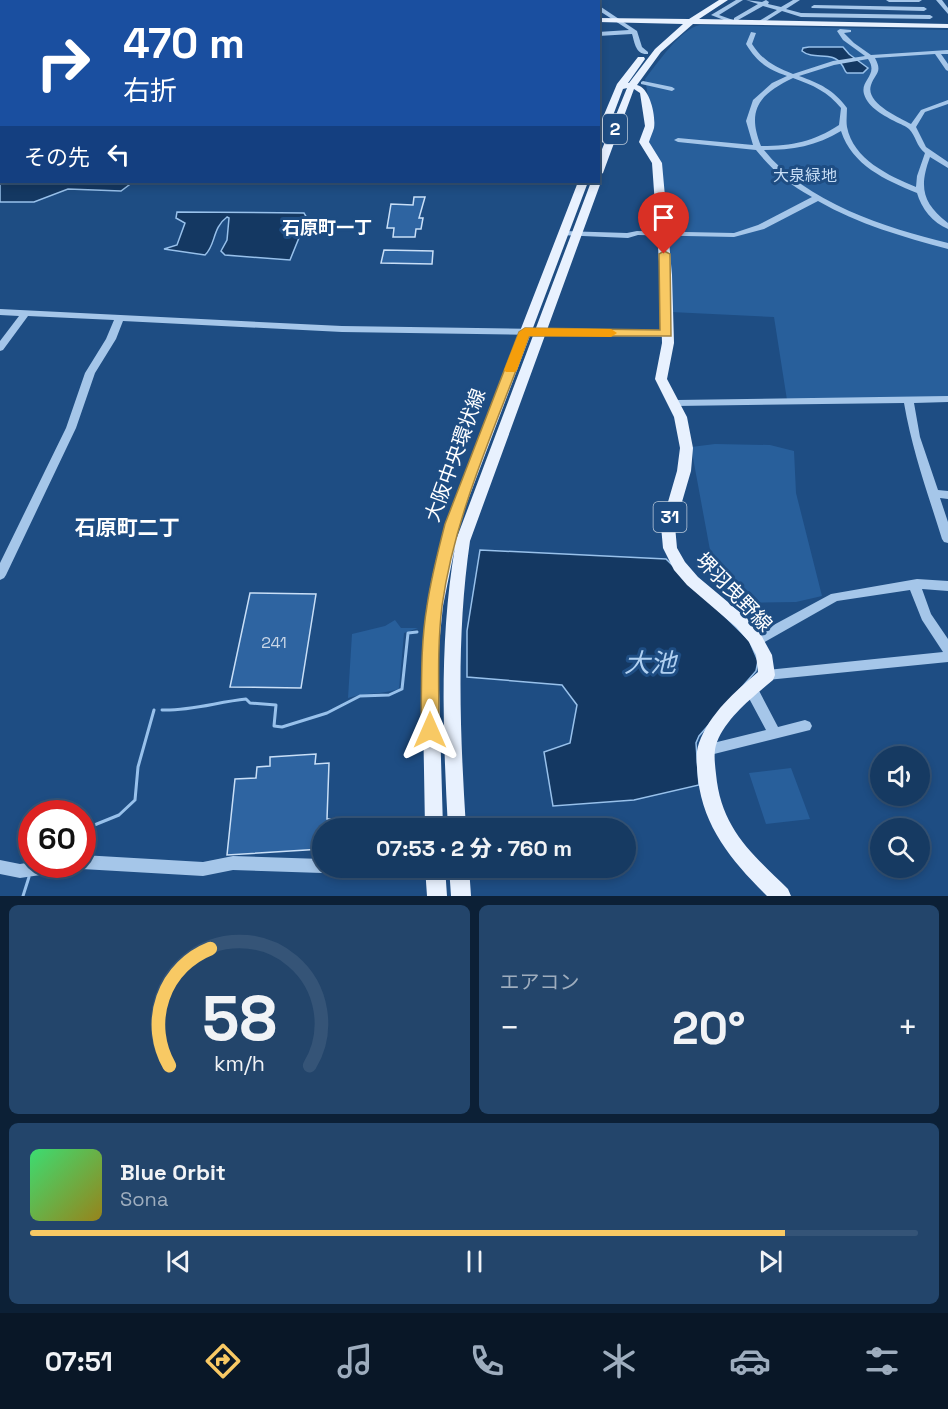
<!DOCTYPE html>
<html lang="ja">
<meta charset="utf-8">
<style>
body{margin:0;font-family:"Space Grotesk","Noto Sans JP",sans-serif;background:#23456b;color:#f1f3f6;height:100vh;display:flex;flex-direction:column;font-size:22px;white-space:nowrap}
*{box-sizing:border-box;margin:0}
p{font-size:20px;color:#9eadbe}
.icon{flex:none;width:33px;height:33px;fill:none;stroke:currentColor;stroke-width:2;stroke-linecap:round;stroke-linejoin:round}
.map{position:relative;height:896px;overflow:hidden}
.sheet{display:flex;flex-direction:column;gap:9px;padding:9px;background:#0c2036;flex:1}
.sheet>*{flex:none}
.top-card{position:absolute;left:0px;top:0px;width:600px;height:183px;box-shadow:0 3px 9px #0003,0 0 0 2px #355477;background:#1a4fa0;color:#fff;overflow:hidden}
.controls{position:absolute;left:870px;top:746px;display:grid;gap:12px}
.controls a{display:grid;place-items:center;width:60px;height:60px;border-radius:50%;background:#163a62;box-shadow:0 3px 9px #0003,0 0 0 2px #355477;font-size:30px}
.speed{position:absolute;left:18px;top:800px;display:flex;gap:12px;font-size:30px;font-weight:700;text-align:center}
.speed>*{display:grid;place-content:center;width:78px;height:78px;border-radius:50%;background:#163a62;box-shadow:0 3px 9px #0003,0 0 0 2px #355477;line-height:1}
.speed .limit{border:9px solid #d22;background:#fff;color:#111}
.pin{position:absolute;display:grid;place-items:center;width:51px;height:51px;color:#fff;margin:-62px -26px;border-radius:50% 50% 50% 0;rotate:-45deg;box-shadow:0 0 6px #0007}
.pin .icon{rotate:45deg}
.me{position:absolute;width:66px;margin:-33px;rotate:0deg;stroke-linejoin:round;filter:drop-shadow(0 0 4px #0008)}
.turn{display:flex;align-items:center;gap:21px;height:126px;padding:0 24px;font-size:27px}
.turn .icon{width:78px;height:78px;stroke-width:2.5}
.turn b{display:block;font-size:42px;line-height:51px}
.then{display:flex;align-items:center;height:57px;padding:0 24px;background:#0003;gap:12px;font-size:22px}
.big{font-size:45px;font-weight:800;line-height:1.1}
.sheet .tile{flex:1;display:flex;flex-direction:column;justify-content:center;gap:9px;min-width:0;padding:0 21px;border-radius:9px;background:#23456b}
.sheet .dial{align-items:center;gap:0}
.dial svg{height:156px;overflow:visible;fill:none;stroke:#355477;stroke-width:7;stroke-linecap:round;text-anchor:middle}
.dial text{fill:#f1f3f6;stroke:none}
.song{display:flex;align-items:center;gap:18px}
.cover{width:72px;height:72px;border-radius:9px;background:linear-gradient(135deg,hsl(140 70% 55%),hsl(50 70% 35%))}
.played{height:6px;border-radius:3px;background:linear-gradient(90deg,#f8c964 85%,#355477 85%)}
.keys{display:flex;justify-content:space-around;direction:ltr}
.heat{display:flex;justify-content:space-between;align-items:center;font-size:33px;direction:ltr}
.sheet .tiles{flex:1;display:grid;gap:9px;grid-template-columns:1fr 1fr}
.tile:last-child{grid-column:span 2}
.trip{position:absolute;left:312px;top:818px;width:324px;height:60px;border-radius:30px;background:#163a62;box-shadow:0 3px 9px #0003,0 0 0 2px #355477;font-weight:800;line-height:60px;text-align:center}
.tabs{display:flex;height:96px;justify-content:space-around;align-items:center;background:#091727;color:#9eadbe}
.tabs .icon{width:42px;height:42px}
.tabs .selected{color:#f8c964}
.tabs b{font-size:27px;color:#f1f3f6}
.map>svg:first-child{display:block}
.green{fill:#285f9b}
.water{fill:#143862;stroke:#98c1eb;stroke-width:1.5}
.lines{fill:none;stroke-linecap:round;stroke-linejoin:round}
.stream-far1{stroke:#98c1eb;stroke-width:1.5}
.stream{stroke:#98c1eb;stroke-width:3}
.building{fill:#2e64a1;stroke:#c9dff7;stroke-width:1.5}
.minor{fill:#a5c6e9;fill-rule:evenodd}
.major{fill:#e8f1fe;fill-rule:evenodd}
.route{fill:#f8c964;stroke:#a18341;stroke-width:1.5}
.slow{fill:#f59e0b}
.labels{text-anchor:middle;stroke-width:6;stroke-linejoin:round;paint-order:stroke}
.far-park-label{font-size:16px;fill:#c9dff7;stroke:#1e4d83}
.number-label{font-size:16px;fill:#cbd8e8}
.shield{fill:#1e4d83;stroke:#bccada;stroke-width:1.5}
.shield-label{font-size:18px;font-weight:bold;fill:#fff}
.far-neighbourhood-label{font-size:18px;font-weight:bold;fill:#fff;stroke:#1e4d83}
.street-label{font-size:20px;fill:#fff;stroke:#1e4d83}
.neighbourhood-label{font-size:21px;font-weight:bold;fill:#fff;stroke:#1e4d83}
.near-water-label{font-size:26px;font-style:italic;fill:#b0d0f1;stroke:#1e4d83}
</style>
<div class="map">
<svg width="948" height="896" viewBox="0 0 948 896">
<rect width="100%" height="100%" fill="#1e4d83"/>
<!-- green -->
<path class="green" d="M700,25L948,30V397L787,400L774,317L671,312L649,139L653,125L645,79C657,64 680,29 700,25Z
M715,444L770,445L794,451L796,493L822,596L796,602L733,603L717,588L691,447Z
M395,620L401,628H418L404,633L399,689C381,695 365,692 348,698L352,634L385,626Z
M791,768L810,819L766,824L749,773Z"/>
<!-- water -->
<path class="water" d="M809,47H843L849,54L868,68L863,73H847C844,71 844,67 842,65C833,50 814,61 802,51L803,48Z
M0,182L1,181L133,182L121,191L68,189L34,202H0Z
M177,212L304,213L307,218L290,260L225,255L221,251L227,240L229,218L227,217C212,228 216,245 205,255L164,249L177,245L185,223L176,218Z
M480,550L666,559L749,640L758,661L756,671L699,736L696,743L699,785L634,800L553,806L544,752L570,743L577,705L562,685L467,677V631Z"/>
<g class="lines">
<!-- stream-far1 -->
<path class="stream-far1" d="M187,0L190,2
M362,2L391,0"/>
<!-- stream -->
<path class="stream" d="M162,710C191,711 217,702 246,699L250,703L276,705L274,726L282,727L327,713L360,696L389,695L402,689L408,633L417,632
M82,830L119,815L135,800L138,767L154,710
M23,896L29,877"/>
</g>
<!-- building -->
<path class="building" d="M414,197H425L419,218H423L421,229H416L415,237H393L394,228H387L391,204L413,205Z
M384,250L433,251L432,264L381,263Z
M250,593L316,594L301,688L230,687Z
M316,754L315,764L329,763L327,819H332L331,828H322V849L227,855L235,779L256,778L257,767L270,766V757Z"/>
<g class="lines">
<!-- minor -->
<path class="minor" d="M38,0H44L37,2Z
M342,0L352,2H343Z
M391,0H397L398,2H392Z
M421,0H427V2H421Z
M461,0H467V2H461Z
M511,0H517V2H511Z
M535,0H541L542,2H536Z
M576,0H589L587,2H572Z
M736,0H743L719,15L733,20V22H729L711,15Z
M746,0L762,2L766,0L769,2L768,4L781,7L793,0H800L786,9L801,13L930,15L933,17L930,19L801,17L782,11L761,24L759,23V21L777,10L763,6L738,20H734V18L758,4Z
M886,0H922L919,2H889Z
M936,0H942L948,8V14Z
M598,5L637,31L642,47L648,52V54C636,55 635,44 632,34L598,36V32L629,30L598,10Z
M814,5L924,7L927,9L924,11L812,8L811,7Z
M0,18H2V22H0Z
M2,28V32L0,33V29Z
M840,29L851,30V32L844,33L854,43L871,55L948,50V54H941L948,64V71L946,70L935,54L875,58C883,73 875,73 871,85C865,103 898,117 911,124L921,110L948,100V104L925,112L916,127L926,147L948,162V168L930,157C919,187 922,203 948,223V229C933,223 921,208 917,193C885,180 852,165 841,131C817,146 792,150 764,150C805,202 886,228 948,243V249C903,237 858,224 818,201L764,229L734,237L638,235L628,238L560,235L559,233L563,231L627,233L637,231L734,233L758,225L812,197C789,184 773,171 756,150L678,142L674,140L678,138L753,145L746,121L753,100L772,83L787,76C767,69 757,62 746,44L751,32L756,33L752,44C762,60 775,67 793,74L833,61L865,56L843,40L837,31ZM868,59C879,75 860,80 864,94C868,108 885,116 896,122C900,124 906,126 909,129C916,136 916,146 925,153L917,176L916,187C889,176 853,159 847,127C846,121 847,114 847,108C834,90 819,83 799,76L834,65ZM793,78C813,85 828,92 841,108L839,125C813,142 792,146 761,146C746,109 760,94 793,78Z
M0,40H2V44H0Z
M2,52V57H0V53Z
M0,66H2V70H0Z
M0,80H2V84H0Z
M643,81L672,87L675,89L672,91L641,84V82Z
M0,96H2V100H0Z
M0,104H2V108H0Z
M0,309L342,326L666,331L671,334L666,337L342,332L123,321L116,339L95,373L76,428L6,575L4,578L0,580V563L66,428L85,373L106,339L114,320L28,316L3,350L0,351V341L19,316L0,315Z
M948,396V402L914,403L920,437L938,490L948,491V499L940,498L948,522V543L944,542L942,539C928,494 912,450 904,403L676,406L671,403L676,400Z
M917,579L948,581V591L922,589L931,614L948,639V662L767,680L762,679L761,675L762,671L767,670L943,652L922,620L910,590L837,601L761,644L757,645L753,644L751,640L753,636L831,594Z
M751,683L756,685L778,727L805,720L810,722L812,726L810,730L706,756L701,754L699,750L701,746L766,730L744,689L746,685Z
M82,855L203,862L233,856L322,859V867H393L391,872L386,874H334L328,870L322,873L233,870L203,876L82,869L77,867L75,864L73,869L68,871L20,878L0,874V860L20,864L32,862V864H82Z"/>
<!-- major -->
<path class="major" d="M719,0H728L699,19L948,24V28L693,24L661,52L637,85C650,88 656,116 654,128C653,132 650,138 649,142L662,163L672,275L674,343L667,379L687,417L693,448L691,471L675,526L677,548L685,562L698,577L747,618L760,633L772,655L775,675L773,680C753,697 727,717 717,742C713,752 715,764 716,774C721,828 751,853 788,889L791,896H767C733,862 704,829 698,779C697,767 695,754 699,743C710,713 735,692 758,672L756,655L749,642L736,627L687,585L674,570L663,548L661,526L677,471L680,448L674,417L655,379L662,343L660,275L652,163L639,142L645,126L640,93L634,89L603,173L598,176V159L627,88L623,89L603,142L598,145V129L617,84L638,57H644L645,59L628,83H629L655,49L683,24L598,22V18L689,19Z
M598,180L601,182L470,541C456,637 460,732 466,828H448C443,734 439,641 455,547L443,606L438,655L443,828H425L422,655L427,606L445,524L578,182H588L459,524L456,540L591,182H598Z
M425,867H445L447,896H427Z
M449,867H469L471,896H451Z"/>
</g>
<!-- route -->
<path class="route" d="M664,251L670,254L671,336H529C497,424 455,512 442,606C437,647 439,689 439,730L436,736L430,738L424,736L421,730C422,689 420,647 427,606C431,578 438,551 445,524L519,332L525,328L660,330L659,254Z"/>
<!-- slow -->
<path class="slow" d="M525,328L611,329L617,333L611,337L529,336L517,370L515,372H506L504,370L519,332Z"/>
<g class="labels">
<!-- far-park labels -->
<g class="far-park-label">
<text x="805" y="181">大泉緑地</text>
</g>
<!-- number labels -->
<g class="number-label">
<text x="274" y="648">241</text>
</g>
<!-- shield labels -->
<g class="shield">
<rect x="603" y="114" width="24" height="30" rx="4.5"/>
<rect x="653.5" y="502" width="33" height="30" rx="4.5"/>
</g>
<g class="shield-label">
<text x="615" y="135">2</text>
<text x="670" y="523">31</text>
</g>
<!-- far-neighbourhood labels -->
<g class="far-neighbourhood-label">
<text x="327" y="234">石原町一丁</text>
</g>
<!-- street labels -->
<g class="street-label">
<text transform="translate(455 455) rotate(-70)" y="7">大阪中央環状線</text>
<text transform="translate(734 592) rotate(46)" y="7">堺羽曳野線</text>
</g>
<!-- neighbourhood labels -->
<g class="neighbourhood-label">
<text x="127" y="535">石原町二丁</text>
</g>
<!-- near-water labels -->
<g class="near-water-label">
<text x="650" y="672">大池</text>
</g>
</g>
</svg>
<div class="controls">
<a><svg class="icon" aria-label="sound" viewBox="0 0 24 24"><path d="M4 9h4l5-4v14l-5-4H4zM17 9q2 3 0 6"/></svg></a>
<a><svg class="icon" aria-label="search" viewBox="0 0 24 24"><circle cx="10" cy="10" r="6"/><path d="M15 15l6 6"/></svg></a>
</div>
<div class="speed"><div class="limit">60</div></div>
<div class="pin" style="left:664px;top:254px;background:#d93025"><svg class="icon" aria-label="arrive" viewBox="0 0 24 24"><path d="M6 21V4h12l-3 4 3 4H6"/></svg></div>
<svg class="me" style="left:430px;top:730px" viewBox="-20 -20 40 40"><path d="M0-17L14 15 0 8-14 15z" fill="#f8c964" stroke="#fff" stroke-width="4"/></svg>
<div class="trip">07:53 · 2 分 · 760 m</div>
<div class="top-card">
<div class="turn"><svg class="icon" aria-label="right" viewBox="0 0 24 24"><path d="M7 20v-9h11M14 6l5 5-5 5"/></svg><div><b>470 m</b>右折</div></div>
<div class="then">その先<svg class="icon" aria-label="left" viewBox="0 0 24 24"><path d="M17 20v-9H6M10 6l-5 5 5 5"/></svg></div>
</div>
</div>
<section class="sheet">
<div class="tiles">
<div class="tile dial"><svg viewBox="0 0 100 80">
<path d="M14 69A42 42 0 1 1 86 69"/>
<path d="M14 69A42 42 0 0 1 35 9" stroke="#f8c964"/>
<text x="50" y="56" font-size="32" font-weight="700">58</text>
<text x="50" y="72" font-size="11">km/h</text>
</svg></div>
<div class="tile"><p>エアコン</p>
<div class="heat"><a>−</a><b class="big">20°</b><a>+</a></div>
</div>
<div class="tile">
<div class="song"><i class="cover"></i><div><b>Blue Orbit</b><p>Sona</p></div></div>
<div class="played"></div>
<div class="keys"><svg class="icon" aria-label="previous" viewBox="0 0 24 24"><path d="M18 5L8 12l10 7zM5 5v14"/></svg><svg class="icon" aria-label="pause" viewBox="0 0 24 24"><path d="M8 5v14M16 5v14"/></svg><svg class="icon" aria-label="next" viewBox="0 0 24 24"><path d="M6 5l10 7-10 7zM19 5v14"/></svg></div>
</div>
</div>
</section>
<nav class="tabs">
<b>07:51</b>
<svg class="icon selected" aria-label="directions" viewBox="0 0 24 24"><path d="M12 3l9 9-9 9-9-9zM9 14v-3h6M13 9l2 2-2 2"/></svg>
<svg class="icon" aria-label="music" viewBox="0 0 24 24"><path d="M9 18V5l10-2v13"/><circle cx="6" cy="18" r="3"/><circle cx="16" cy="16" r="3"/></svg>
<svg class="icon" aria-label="phone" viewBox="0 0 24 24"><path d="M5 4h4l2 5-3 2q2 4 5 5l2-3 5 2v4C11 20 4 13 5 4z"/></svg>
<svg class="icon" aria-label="climate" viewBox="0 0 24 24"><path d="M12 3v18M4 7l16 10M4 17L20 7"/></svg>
<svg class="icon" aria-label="car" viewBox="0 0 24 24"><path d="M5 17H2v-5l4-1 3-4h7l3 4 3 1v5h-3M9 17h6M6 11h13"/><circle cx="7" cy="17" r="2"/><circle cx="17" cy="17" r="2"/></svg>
<svg class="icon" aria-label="filters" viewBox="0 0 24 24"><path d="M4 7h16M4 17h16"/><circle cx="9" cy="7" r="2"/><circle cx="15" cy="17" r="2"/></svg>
</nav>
